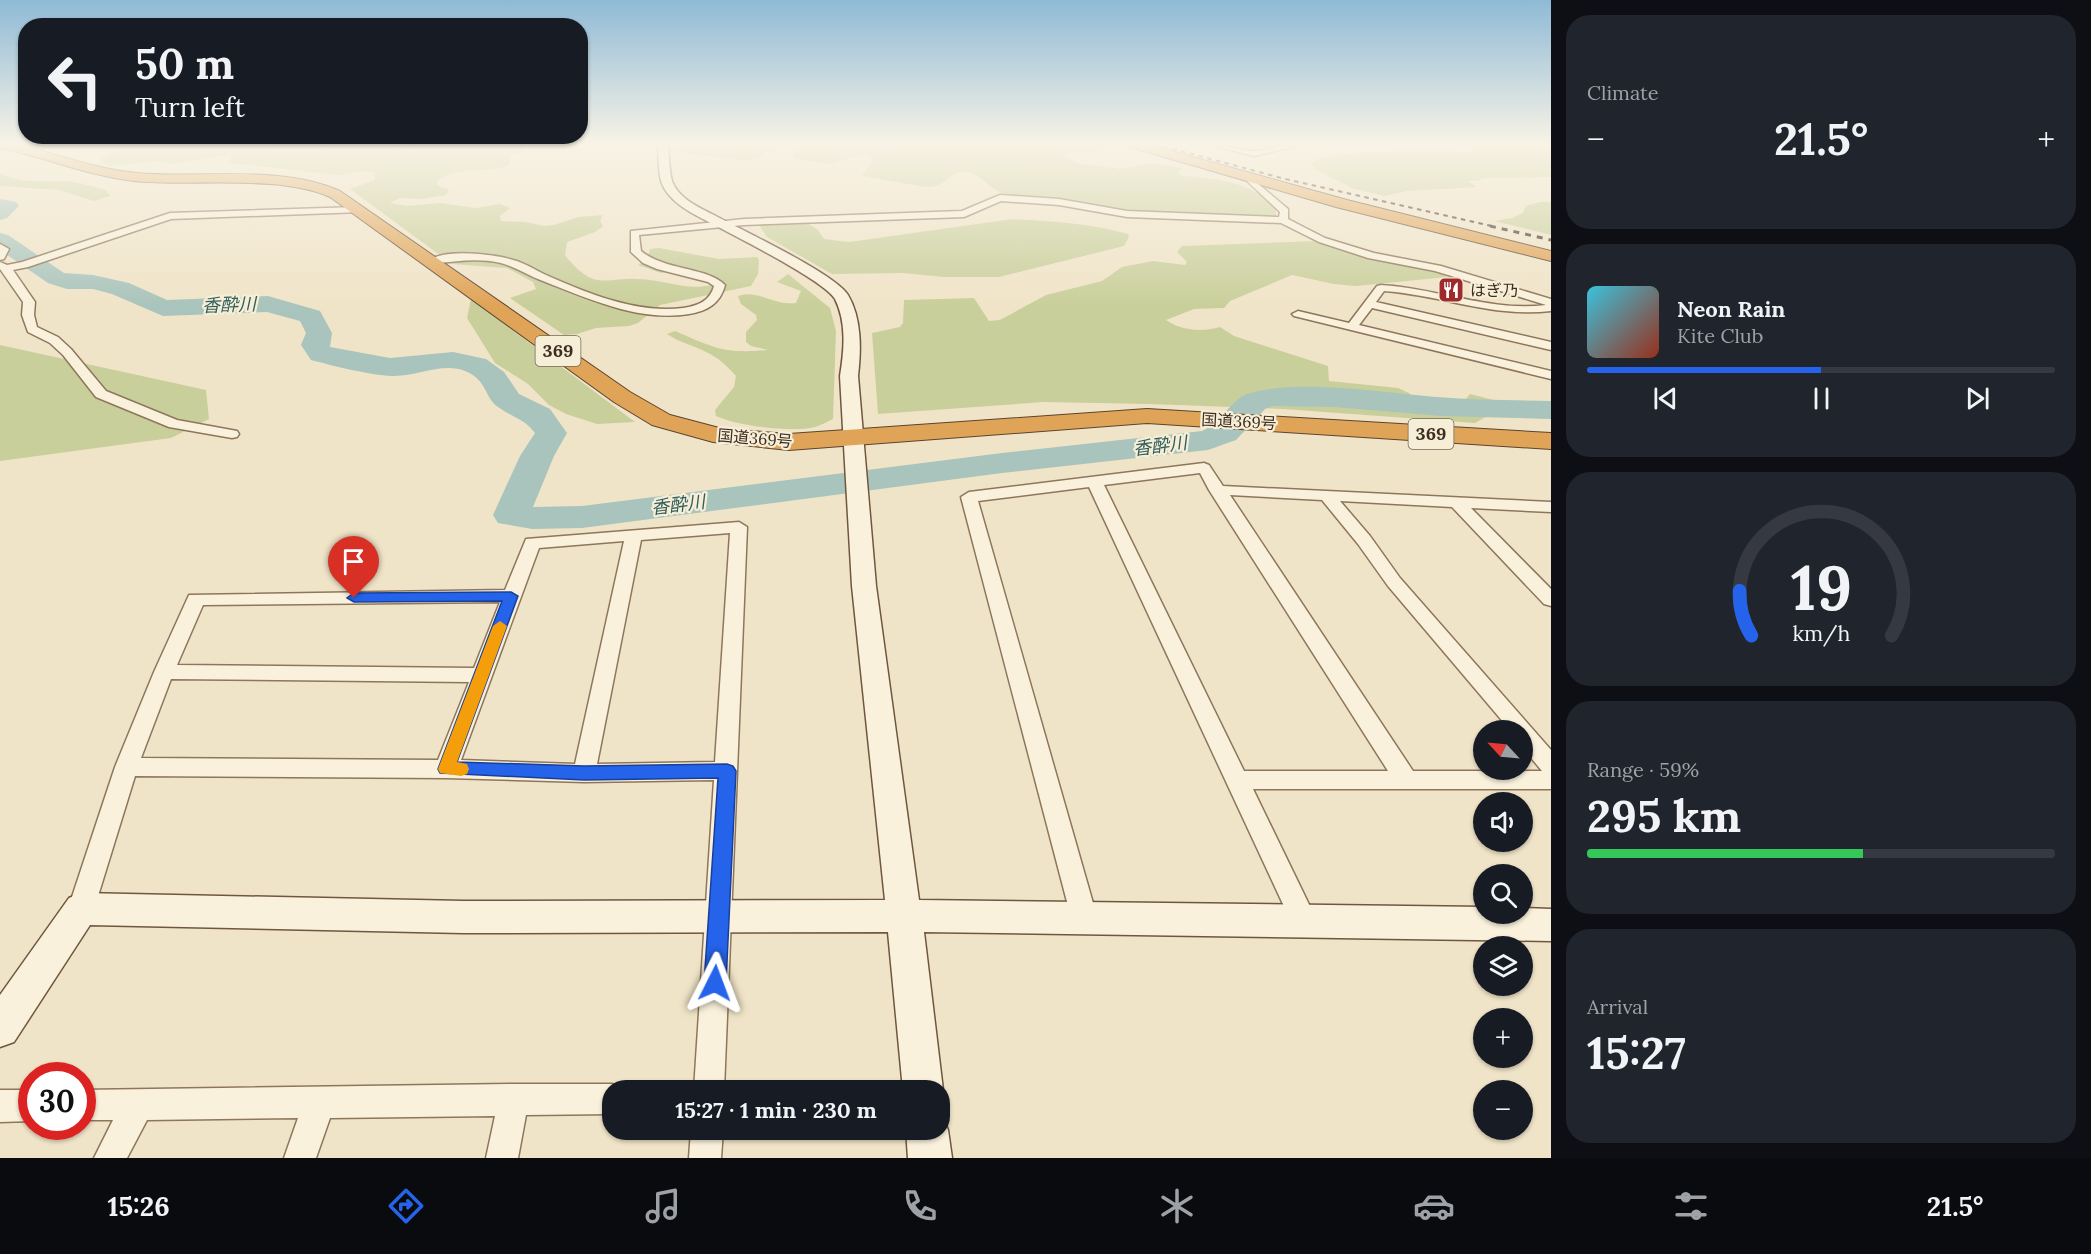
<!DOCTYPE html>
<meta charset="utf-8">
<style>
body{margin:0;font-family:Lora,"Noto Sans JP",serif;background:#20242c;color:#f1f3f6;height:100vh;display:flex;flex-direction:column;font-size:22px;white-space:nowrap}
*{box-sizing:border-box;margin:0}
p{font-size:20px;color:#9ea1a6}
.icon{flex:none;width:33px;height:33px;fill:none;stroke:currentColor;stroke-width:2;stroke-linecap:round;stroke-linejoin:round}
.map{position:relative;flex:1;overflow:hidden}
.details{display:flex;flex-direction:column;gap:15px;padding:15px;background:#0d0f14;width:540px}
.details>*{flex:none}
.banner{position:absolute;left:18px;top:18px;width:570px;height:126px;border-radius:24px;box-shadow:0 2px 4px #0004;background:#171b24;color:#f1f3f6;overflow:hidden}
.needle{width:39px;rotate:296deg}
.buttons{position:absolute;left:1473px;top:720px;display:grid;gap:12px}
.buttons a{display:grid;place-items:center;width:60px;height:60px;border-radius:50%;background:#171b24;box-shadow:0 2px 4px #0004;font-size:30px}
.speed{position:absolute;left:18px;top:1062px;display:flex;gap:12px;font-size:30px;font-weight:700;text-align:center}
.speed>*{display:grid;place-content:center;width:78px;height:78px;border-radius:50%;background:#171b24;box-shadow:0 2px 4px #0004;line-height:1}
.speed .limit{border:9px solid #d22;background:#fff;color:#111}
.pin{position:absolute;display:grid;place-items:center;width:51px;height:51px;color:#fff;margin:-62px -26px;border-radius:50% 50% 50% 0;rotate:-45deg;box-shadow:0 0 6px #0007}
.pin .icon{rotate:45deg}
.me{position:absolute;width:66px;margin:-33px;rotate:3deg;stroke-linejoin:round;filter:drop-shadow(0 0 4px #0008)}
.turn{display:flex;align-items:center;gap:21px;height:126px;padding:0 18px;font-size:27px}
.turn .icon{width:78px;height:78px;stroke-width:2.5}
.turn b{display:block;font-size:42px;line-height:51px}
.big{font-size:45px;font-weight:700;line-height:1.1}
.details .card{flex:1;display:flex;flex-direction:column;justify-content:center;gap:9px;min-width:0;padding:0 21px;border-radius:24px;background:#20242c}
.details .dial{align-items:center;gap:0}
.dial svg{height:156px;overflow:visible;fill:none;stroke:#363941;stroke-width:7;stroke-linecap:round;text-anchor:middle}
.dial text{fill:#f1f3f6;stroke:none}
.song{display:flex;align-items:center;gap:18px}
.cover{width:72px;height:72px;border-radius:9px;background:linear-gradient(135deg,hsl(190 70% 55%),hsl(10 70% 35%))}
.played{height:6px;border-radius:3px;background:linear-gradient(90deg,#2563eb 50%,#363941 50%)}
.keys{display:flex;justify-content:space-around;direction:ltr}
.heat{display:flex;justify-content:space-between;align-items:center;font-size:33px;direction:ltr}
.charge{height:9px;border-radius:4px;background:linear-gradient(90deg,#34c759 59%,#363941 0)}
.trip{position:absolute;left:602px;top:1080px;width:348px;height:60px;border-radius:24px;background:#171b24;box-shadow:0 2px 4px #0004;font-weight:700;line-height:60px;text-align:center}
.menu{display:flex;height:96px;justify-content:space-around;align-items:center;background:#090b0e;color:#9ea1a6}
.menu .icon{width:42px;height:42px}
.menu .selected{color:#2563eb}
.menu b{font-size:27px;color:#f1f3f6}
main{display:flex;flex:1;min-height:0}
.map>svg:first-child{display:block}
.green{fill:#c9cf9b}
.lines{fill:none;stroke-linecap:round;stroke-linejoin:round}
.river{fill:#a9c4bc;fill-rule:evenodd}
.street-casing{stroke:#8d765c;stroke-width:3}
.secondary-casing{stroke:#6f573f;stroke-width:3}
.highway-casing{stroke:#5b4430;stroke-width:2}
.street{fill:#faf1dc;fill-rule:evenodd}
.secondary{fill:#faf1dc;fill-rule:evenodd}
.highway{fill:#e0a458;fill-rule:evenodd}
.rail-far1{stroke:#3d2e20;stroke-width:2;stroke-dasharray:4.5 4.5;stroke-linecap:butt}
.rail{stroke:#3d2e20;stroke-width:3;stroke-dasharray:6 6;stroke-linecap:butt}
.route{fill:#2563eb;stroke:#184099;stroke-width:1.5}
.slow{fill:#f59e0b}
.labels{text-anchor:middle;stroke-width:4.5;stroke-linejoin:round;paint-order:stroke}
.far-poi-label{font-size:16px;fill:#3d2e20;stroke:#f7eed8;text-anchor:start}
.far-street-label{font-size:16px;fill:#3d2e20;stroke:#f7eed8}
.far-water-label{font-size:18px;font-style:italic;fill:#2f5d5a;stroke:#f7eed8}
.shield{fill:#f7eed8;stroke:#756857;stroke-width:1.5}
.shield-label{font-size:18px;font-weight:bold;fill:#3d2e20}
</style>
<main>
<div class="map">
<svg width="1551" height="1158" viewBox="0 0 1551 1158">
<rect width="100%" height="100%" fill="#f0e4c8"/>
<!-- green -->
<path class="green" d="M37,144H271L283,145L279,151L285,153L357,145L412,150L440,144H524L525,151L510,156V164L506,166C483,174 457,165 437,181V185L449,190L446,195L421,199L400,198L390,203L407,206L440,203L476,208L500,204L510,208L500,216L501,221L525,222L545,226L554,225L578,217L603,215L600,221L603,226L595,232L567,242L565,255C573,265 581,274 593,279C607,283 622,278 636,279C668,279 691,295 723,281L682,269L661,273L638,265L647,259L650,249L659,248L719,259L757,257L759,260L758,274L751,286L660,305L638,323L629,326L596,328L577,334L564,335L510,298L536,289L533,282L507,268L452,264L350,189L375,180V173L363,171L340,175L228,163L232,156L227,155L175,164L158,161L113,166L107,165L100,159L115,150L113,149L68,150Z
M684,144H865L884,147L901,144H1121L1137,148L1069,152L1065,157L1079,164L1121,169L1154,163L1182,168L1178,174L1183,176C1217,179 1253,181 1276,209V216L1263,218C1237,216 1211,215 1185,213C1165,212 1145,214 1126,211C1103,209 1084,201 1063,199C1046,197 1029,199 1013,196C986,192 986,174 966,172C950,170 945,189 925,187L862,176L873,160L865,153L830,164L791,158L797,150L796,147L767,151L759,158L747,161L680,153L678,148Z
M1446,144H1551V177L1483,178L1477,181H1468L1477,187L1407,191L1384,196L1352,188L1314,169L1312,163C1329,148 1444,151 1471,152L1473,150Z
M0,173C19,184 43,181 65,181C78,182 93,187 106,190L110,196L94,201L59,190L0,186Z
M1540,202H1551V235L1494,221L1512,218L1523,213L1526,206Z
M1013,219C1052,221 1090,223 1128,234L1129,237L1124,246L999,277H944L903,273L832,274L767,237L759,225L809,224L818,230L824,239L849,242Z
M1316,241L1352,254L1432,270L1447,277L1356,286L1334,284L1292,275L1230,301L1224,308L1194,309L1166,320C1182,331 1202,332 1220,327L1234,336L1328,366L1329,381L1398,388L1409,393L1416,406L1455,413L1470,394L1509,404L1475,423L1283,409L1149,404L1044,402L878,414L872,333L900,327L903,323L904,300L974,298L989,321L1000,320L1046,295L1102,281L1122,267L1153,261L1185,265L1187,262L1177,252L1182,246Z
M788,274L830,308L836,331L833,419C827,422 821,425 815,427C793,433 737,426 716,416L715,410L734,387L736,376C727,366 719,358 706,352C693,345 680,343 667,334L675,331C715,348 724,354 768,350L751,346L746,342V332L757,320L756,315L741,304L738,296C758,289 774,306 796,303L801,291L777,282Z
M471,299L635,422L597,424L566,414L549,405L528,384L495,363L467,318Z
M0,345L206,390L209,419L171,438L0,461Z"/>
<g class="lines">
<!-- river -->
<path class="river" d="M0,199L16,202L19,206L7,218L0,220Z
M0,233L8,235L64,273L93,275L129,283L167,300L268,296L320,311L332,333L330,347L390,358L453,352L486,359L504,372L519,394L550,409L567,433L554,456L533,507L582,506L1002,453L1202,431C1221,423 1232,399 1247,394C1295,378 1385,393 1437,397C1475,400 1513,400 1551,401V419L1441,416L1334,407L1272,406L1265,409L1236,440L1208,450L1002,473L582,528L532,529L498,523L493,515L520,456L535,433C525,419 512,417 498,407C484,398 488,380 465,371C442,362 416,377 392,376C369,375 334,366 311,360L301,345L306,333L300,321L267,312L163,316L112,294L93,289H67L48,283L0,250Z"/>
<!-- street casing -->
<g class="street-casing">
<path id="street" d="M1207,144C1224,143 1239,152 1255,151C1272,150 1287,143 1304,144L1254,156Z
M1250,177L1288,209V219L1325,238L1374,253L1441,266L1551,299V311C1493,318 1441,295 1384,291L1376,302L1551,342V350L1372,308L1359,325L1551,371V379L1294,316L1292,314L1298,311L1349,323L1377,286L1381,285C1437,288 1490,312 1546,305L1435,271L1368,258L1319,242L1281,223L1127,217L1059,205L1001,201L964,217L744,225L639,235L641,251C666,271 707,267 725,285C720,304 707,311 689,314C639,322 589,299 543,281C529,276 516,267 501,263C479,258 456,261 433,264L428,261C444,248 494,254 513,260C525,263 535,270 546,275C587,293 637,314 683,308C698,306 710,301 714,286L708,282L657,269L643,263L631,252V231L744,219L962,211L1000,195L1059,199L1127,211L1279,217L1280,212L1247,181L1246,179Z
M358,207L362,210L361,212L171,219L28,267L13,270L35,302L34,315L37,327L58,337L71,349L106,391L177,420L237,431L239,434L237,437L232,438L169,427L96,397L63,355L50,343L28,332L22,315L23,302L0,269V262L7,265L22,262L170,213Z
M0,244L9,249L4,259L0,260Z
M1204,463L1209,465L1223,486L1551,502V512L1471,508L1551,589V606L1544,604L1452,507L1340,501L1370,536L1400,578L1551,750V789H1253L1317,921L1313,930L1304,933L1295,930L1089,487L978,501L1097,917L1093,926L1084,929L1075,926L1071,917L961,497L969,492ZM1200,473L1209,490L1388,771H1244L1104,485ZM1230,495L1322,500L1358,544L1388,586L1510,730H1522V747L1542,771H1413Z
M739,522L747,527L724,1090H694L714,780L584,782L446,778L135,776L94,909L90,917L81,921L72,917L68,909L115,767L154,672L189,595L505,590L526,539ZM730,533L715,762L597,764L641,540ZM624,541L575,764L461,760L539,548ZM500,602L474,668L177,665L203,605ZM171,679L469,682L438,760L141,758Z
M514,1084H612L624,1090H612V1114L526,1115L518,1158H486L495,1116L330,1118L316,1158H284L298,1118L147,1120L127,1158H94L113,1120H82V1090Z
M0,1090H32V1121L0,1122Z
M691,1130H723L721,1158H689Z"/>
</g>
<!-- secondary casing -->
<g class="secondary-casing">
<path id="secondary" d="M658,144H668C669,155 669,170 672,181C678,198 698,207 714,215C741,230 834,273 848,295C862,319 861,350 858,376L876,586L919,900L1484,907V914H1522V908L1551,909V941L924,932L943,1090L939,1101V1090H903L888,932L463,933L90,925L14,1042L0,1047V995L69,898L81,893L463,901L885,900L852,586L840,376C844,351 847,323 835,299C824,280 729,233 705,220C689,212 667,200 661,181C658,170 659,156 658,144Z
M939,1114L942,1115L948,1130L952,1158H908L906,1130H939Z"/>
</g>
<!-- highway casing -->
<g class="highway-casing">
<path id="highway" d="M0,144H17C57,154 95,169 136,173C202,179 280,164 340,191L630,392L670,415L723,429L789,434L1147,409L1551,433V449L1147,423L789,450L713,442L652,425L614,402L330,197C278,174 192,187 134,181C88,176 45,157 0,148Z
M1128,144H1146L1347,200L1551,251V261L1336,207L1130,147Z"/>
</g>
<!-- street -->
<use href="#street" class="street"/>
<!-- secondary -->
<use href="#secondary" class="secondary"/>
<!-- highway -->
<use href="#highway" class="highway"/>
<!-- rail-far1 -->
<path class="rail-far1" d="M1155,144L1285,179L1496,227"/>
<!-- rail -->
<path class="rail" d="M1490,226L1551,240"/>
</g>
<!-- sky -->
<linearGradient id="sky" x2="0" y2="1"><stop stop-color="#8fbad6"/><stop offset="0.47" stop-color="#f8f3e6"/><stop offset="1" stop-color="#f8f3e6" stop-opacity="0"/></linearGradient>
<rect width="1551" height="306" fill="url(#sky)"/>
<!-- route -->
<path class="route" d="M511,592L518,596L457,762L584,766L727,764L733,766L736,771L726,983L722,990L715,993L707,990L704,983L718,778L584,780L440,773L438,769L502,601L354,602L347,598L354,593Z"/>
<!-- slow -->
<path class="slow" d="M500,621L507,626L457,762L467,764L469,769L467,774L461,776L440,773L438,769L493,626Z"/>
<!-- icons -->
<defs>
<g id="restaurant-square" transform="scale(1.35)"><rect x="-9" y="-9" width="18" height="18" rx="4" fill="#9e2a2b" stroke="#f7eed8"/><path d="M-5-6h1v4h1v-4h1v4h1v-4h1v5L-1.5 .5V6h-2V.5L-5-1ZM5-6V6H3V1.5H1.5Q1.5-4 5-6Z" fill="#fff"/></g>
</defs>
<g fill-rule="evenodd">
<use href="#restaurant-square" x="1451" y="290"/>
</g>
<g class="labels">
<!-- far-poi labels -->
<g class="far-poi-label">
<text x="1470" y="296">はぎ乃</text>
</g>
<!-- far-street labels -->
<g class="far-street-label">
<text transform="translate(1239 421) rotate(3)" y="6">国道369号</text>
<text transform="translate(755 438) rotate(5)" y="6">国道369号</text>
</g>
<!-- far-water labels -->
<g class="far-water-label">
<text transform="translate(229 305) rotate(-2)" y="6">香酔川</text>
<text transform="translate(1160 446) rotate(-7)" y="6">香酔川</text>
<text transform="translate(678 505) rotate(-7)" y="6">香酔川</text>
</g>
<!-- shield labels -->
<g class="shield">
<rect x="535.5" y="336" width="45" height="30" rx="4.5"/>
<rect x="1408.5" y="419" width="45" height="30" rx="4.5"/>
</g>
<g class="shield-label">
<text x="558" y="357">369</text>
<text x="1431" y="440">369</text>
</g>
</g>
</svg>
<div class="buttons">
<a><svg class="needle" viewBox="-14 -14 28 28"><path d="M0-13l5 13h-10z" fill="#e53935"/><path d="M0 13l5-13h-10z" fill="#9ea1a6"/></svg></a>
<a><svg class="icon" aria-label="sound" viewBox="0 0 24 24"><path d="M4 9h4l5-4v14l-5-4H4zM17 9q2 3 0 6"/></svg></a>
<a><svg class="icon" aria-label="search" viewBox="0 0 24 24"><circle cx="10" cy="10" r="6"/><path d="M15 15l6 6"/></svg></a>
<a><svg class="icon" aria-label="layers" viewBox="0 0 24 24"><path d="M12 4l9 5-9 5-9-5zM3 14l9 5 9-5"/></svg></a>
<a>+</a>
<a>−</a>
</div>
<div class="speed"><div class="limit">30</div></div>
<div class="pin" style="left:354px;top:598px;background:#d93025"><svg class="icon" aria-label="arrive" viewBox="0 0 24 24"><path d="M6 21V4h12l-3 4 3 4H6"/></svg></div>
<svg class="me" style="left:715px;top:983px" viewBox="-20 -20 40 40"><path d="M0-17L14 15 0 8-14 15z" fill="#2563eb" stroke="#fff" stroke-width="4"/></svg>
<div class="trip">15:27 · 1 min · 230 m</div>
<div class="banner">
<div class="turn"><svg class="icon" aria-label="left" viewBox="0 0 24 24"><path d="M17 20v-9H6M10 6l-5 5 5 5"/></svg><div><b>50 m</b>Turn left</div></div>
</div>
</div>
<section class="details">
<div class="card"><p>Climate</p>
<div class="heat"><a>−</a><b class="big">21.5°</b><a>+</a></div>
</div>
<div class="card">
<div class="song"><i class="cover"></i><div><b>Neon Rain</b><p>Kite Club</p></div></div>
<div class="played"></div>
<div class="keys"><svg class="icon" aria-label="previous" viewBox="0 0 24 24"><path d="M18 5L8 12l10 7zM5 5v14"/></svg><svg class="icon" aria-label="pause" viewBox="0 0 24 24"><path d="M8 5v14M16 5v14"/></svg><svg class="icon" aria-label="next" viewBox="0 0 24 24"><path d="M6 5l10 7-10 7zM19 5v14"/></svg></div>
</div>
<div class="card dial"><svg viewBox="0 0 100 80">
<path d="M14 69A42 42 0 1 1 86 69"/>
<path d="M14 69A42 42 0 0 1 8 46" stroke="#2563eb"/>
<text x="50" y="56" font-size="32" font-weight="700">19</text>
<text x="50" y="72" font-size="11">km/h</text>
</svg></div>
<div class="card"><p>Range · 59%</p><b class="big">295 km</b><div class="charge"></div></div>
<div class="card"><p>Arrival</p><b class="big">15:27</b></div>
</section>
</main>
<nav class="menu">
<b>15:26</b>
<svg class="icon selected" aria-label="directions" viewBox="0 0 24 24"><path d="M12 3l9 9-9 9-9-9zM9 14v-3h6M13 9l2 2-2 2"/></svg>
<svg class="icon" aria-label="music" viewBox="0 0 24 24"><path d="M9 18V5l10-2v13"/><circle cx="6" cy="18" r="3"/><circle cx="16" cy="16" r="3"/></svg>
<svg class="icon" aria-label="phone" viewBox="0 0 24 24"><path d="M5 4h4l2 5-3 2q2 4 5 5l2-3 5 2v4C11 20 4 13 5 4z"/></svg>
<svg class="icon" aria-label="climate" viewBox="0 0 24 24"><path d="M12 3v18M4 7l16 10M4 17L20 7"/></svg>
<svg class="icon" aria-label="car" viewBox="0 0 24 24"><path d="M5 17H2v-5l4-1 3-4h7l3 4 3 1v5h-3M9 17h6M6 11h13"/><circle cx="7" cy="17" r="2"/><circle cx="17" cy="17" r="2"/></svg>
<svg class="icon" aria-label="filters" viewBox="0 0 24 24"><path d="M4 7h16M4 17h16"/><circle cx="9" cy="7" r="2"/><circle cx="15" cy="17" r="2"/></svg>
<b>21.5°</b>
</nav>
